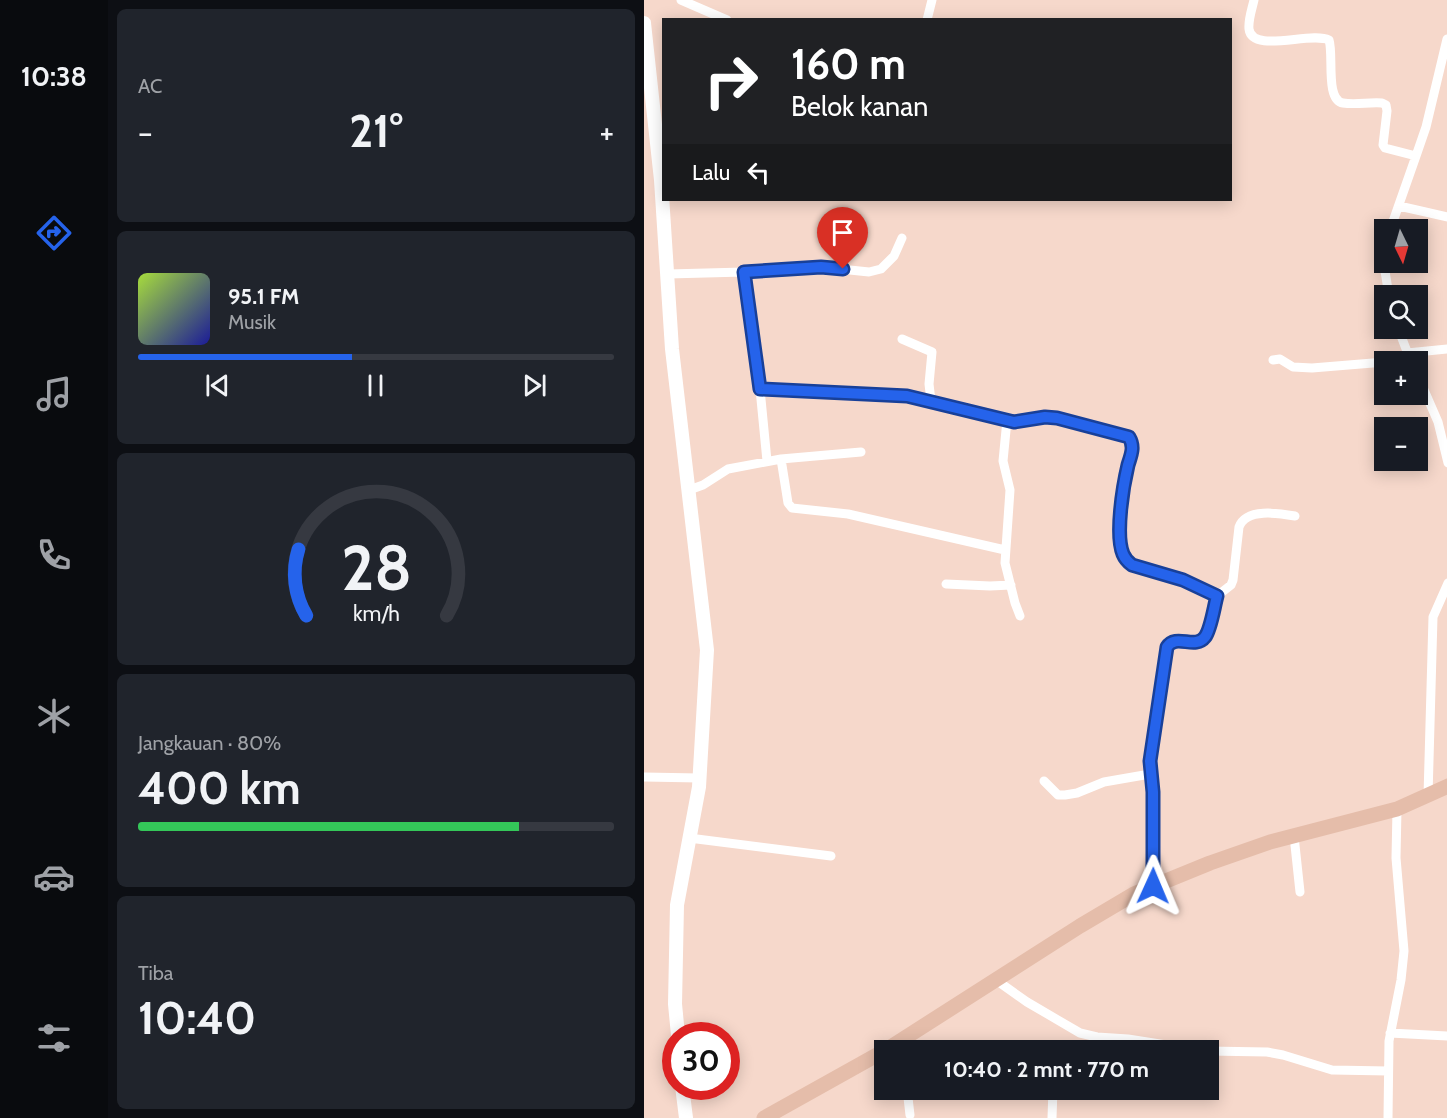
<!DOCTYPE html>
<html lang="id">
<meta charset="utf-8">
<style>
body{margin:0;font-family:Cabin,sans-serif;background:#20242c;color:#f1f3f6;height:100vh;display:flex;flex-direction:column;font-size:22px;white-space:nowrap}
*{box-sizing:border-box;margin:0}
p{font-size:20px;color:#9ea1a6}
.icon{flex:none;width:33px;height:33px;fill:none;stroke:currentColor;stroke-width:2;stroke-linecap:round;stroke-linejoin:round}
.map{position:relative;flex:1;overflow:hidden}
.panel{display:flex;flex-direction:column;gap:9px;padding:9px;background:#0d0f14;width:536px}
.panel>*{flex:none}
.banner{position:absolute;left:18px;top:18px;width:570px;height:183px;border-radius:0px;box-shadow:0 3px 15px #0003;background:#202124;color:#fff;overflow:hidden}
.needle{width:39px;rotate:175deg}
.controls{position:absolute;left:730px;top:219px;display:grid;gap:12px}
.controls a{display:grid;place-items:center;width:54px;height:54px;border-radius:0px;background:#171b24;box-shadow:0 3px 15px #0003;font-size:30px}
.speed{position:absolute;left:18px;top:1022px;display:flex;gap:12px;font-size:30px;font-weight:700;text-align:center}
.speed>*{display:grid;place-content:center;width:78px;height:78px;border-radius:50%;background:#171b24;box-shadow:0 3px 15px #0003;line-height:1}
.speed .limit{border:9px solid #d22;background:#fff;color:#111}
.pin{position:absolute;display:grid;place-items:center;width:51px;height:51px;color:#fff;margin:-62px -26px;border-radius:50% 50% 50% 0;rotate:-45deg;box-shadow:0 0 6px #0007}
.pin .icon{rotate:45deg}
.me{position:absolute;width:66px;margin:-33px;rotate:1deg;stroke-linejoin:round;filter:drop-shadow(0 0 4px #0008)}
.turn{display:flex;align-items:center;gap:21px;height:126px;padding:0 30px;font-size:27px}
.turn .icon{width:78px;height:78px;stroke-width:2.5}
.turn b{display:block;font-size:42px;line-height:51px}
.then{display:flex;align-items:center;height:57px;padding:0 30px;background:#0003;gap:12px;font-size:22px}
.big{font-size:45px;font-weight:800;line-height:1.1}
.panel .widget{flex:1;display:flex;flex-direction:column;justify-content:center;gap:9px;min-width:0;padding:0 21px;border-radius:9px;background:#20242c}
.panel .dial{align-items:center;gap:0}
.dial svg{height:156px;overflow:visible;fill:none;stroke:#363941;stroke-width:7;stroke-linecap:round;text-anchor:middle}
.dial text{fill:#f1f3f6;stroke:none}
.song{display:flex;align-items:center;gap:18px}
.cover{width:72px;height:72px;border-radius:9px;background:linear-gradient(135deg,hsl(80 70% 55%),hsl(240 70% 35%))}
.played{height:6px;border-radius:3px;background:linear-gradient(90deg,#2563eb 45%,#363941 45%)}
.keys{display:flex;justify-content:space-around;direction:ltr}
.heat{display:flex;justify-content:space-between;align-items:center;font-size:33px;direction:ltr}
.charge{height:9px;border-radius:4px;background:linear-gradient(90deg,#34c759 80%,#363941 0)}
.trip{position:absolute;left:230px;top:1040px;width:345px;height:60px;border-radius:0px;background:#171b24;box-shadow:0 3px 15px #0003;font-weight:800;line-height:60px;text-align:center}
main{display:flex;flex:1;min-height:0}
.dock{display:flex;flex-direction:column;width:108px;justify-content:space-around;align-items:center;background:#090b0e;color:#9ea1a6}
.dock .icon{width:42px;height:42px}
.dock .active{color:#2563eb}
.dock b{font-size:27px;color:#f1f3f6}
.map>svg:first-child{display:block}
.lines{fill:none;stroke-linecap:round;stroke-linejoin:round}
.street{stroke:#fff;stroke-width:9}
.secondary{stroke:#fff;stroke-width:14}
.primary{stroke:#e5bdaa;stroke-width:15}
.route-casing{stroke:#184099;stroke-width:15}
.route{stroke:#2563eb;stroke-width:10}
</style>
<main>
<nav class="dock">
<b>10:38</b>
<svg class="icon active" aria-label="directions" viewBox="0 0 24 24"><path d="M12 3l9 9-9 9-9-9zM9 14v-3h6M13 9l2 2-2 2"/></svg>
<svg class="icon" aria-label="music" viewBox="0 0 24 24"><path d="M9 18V5l10-2v13"/><circle cx="6" cy="18" r="3"/><circle cx="16" cy="16" r="3"/></svg>
<svg class="icon" aria-label="phone" viewBox="0 0 24 24"><path d="M5 4h4l2 5-3 2q2 4 5 5l2-3 5 2v4C11 20 4 13 5 4z"/></svg>
<svg class="icon" aria-label="climate" viewBox="0 0 24 24"><path d="M12 3v18M4 7l16 10M4 17L20 7"/></svg>
<svg class="icon" aria-label="car" viewBox="0 0 24 24"><path d="M5 17H2v-5l4-1 3-4h7l3 4 3 1v5h-3M9 17h6M6 11h13"/><circle cx="7" cy="17" r="2"/><circle cx="17" cy="17" r="2"/></svg>
<svg class="icon" aria-label="filters" viewBox="0 0 24 24"><path d="M4 7h16M4 17h16"/><circle cx="9" cy="7" r="2"/><circle cx="15" cy="17" r="2"/></svg>
</nav>
<section class="panel">
<div class="widget"><p>AC</p>
<div class="heat"><a>−</a><b class="big">21°</b><a>+</a></div>
</div>
<div class="widget">
<div class="song"><i class="cover"></i><div><b>95.1 FM</b><p>Musik</p></div></div>
<div class="played"></div>
<div class="keys"><svg class="icon" aria-label="previous" viewBox="0 0 24 24"><path d="M18 5L8 12l10 7zM5 5v14"/></svg><svg class="icon" aria-label="pause" viewBox="0 0 24 24"><path d="M8 5v14M16 5v14"/></svg><svg class="icon" aria-label="next" viewBox="0 0 24 24"><path d="M6 5l10 7-10 7zM19 5v14"/></svg></div>
</div>
<div class="widget dial"><svg viewBox="0 0 100 80">
<path d="M14 69A42 42 0 1 1 86 69"/>
<path d="M14 69A42 42 0 0 1 10 35" stroke="#2563eb"/>
<text x="50" y="56" font-size="32" font-weight="700">28</text>
<text x="50" y="72" font-size="11">km/h</text>
</svg></div>
<div class="widget"><p>Jangkauan · 80%</p><b class="big">400 km</b><div class="charge"></div></div>
<div class="widget"><p>Tiba</p><b class="big">10:40</b></div>
</section>
<div class="map">
<svg width="804" height="1118" viewBox="0 0 804 1118">
<rect width="100%" height="100%" fill="#f6d8cb"/>
<g class="lines">
<!-- street -->
<path class="street" d="M37,0L83,20
M610,0C608,9 604,20 605,29C608,54 667,31 685,40C690,55 681,100 699,103C712,105 725,102 738,103L742,105L743,111L739,145L741,148L772,156L746,230
M283,20L288,0
M772,156L782,127L803,39
M755,206L804,217
M741,251V271L745,296
M100,272L116,389L123,461
M24,274L100,272L177,267L225,272L237,269L250,256L258,238
M754,328L767,362
M258,339L288,352L285,384L287,401
M763,353L804,349
M629,360L636,359L649,367L668,368L741,362
M750,362L766,360
M774,376L794,422L804,463
M116,389L263,396L370,422L401,417L413,418L485,437C491,448 485,458 483,469C479,492 466,550 488,565L539,580L573,596L563,635L552,643C542,642 529,637 523,647L506,761L509,792V886
M363,420L359,461L366,490L361,563L371,603L376,616
M137,459L144,503L148,508L204,514L361,550
M45,490L59,485L84,469L137,459L217,452
M302,584L346,586L367,585
M573,596L587,585L589,580L595,527C602,508 634,513 651,516
M0,777L55,778
M400,781L414,795H421L433,793L460,782L506,774
M784,796L789,617L804,583
M650,836L656,892
M45,838L187,856
M352,980L383,1002L436,1033L453,1037L484,1039L554,1050
M746,1033L804,1036
M564,1051L623,1052L639,1055L688,1070L744,1071
M263,1089L266,1115
M408,1118L409,1089
M744,1118L745,1041L757,980L760,951L752,858L753,809"/>
<!-- secondary -->
<path class="secondary" d="M0,23L17,180L28,349L63,650L55,787L33,905L31,1004L34,1035
M38,1086L42,1118"/>
<!-- primary -->
<path class="primary" d="M242,1050L436,926L490,894L566,863L626,842L753,809L804,786
M120,1118L240,1051"/>
</g>
<g class="lines">
<!-- route casing -->
<g class="route-casing">
<path id="route" d="M199,269L177,267L100,272L116,389L263,396L370,422L401,417L413,418L485,437C491,447 487,455 484,465C479,486 471,535 479,554C481,559 484,562 488,565L539,580L573,596C570,607 567,629 561,637C551,650 532,633 523,647L506,761L509,792V886"/>
</g>
<!-- route -->
<use href="#route" class="route"/>
</g>
</svg>
<div class="controls">
<a><svg class="needle" viewBox="-14 -14 28 28"><path d="M0-13l5 13h-10z" fill="#e53935"/><path d="M0 13l5-13h-10z" fill="#9ea1a6"/></svg></a>
<a><svg class="icon" aria-label="search" viewBox="0 0 24 24"><circle cx="10" cy="10" r="6"/><path d="M15 15l6 6"/></svg></a>
<a>+</a>
<a>−</a>
</div>
<div class="speed"><div class="limit">30</div></div>
<div class="pin" style="left:199px;top:269px;background:#d93025"><svg class="icon" aria-label="arrive" viewBox="0 0 24 24"><path d="M6 21V4h12l-3 4 3 4H6"/></svg></div>
<svg class="me" style="left:509px;top:886px" viewBox="-20 -20 40 40"><path d="M0-17L14 15 0 8-14 15z" fill="#2563eb" stroke="#fff" stroke-width="4"/></svg>
<div class="trip">10:40 · 2 mnt · 770 m</div>
<div class="banner">
<div class="turn"><svg class="icon" aria-label="right" viewBox="0 0 24 24"><path d="M7 20v-9h11M14 6l5 5-5 5"/></svg><div><b>160 m</b>Belok kanan</div></div>
<div class="then">Lalu<svg class="icon" aria-label="left" viewBox="0 0 24 24"><path d="M17 20v-9H6M10 6l-5 5 5 5"/></svg></div>
</div>
</div>
</main>
